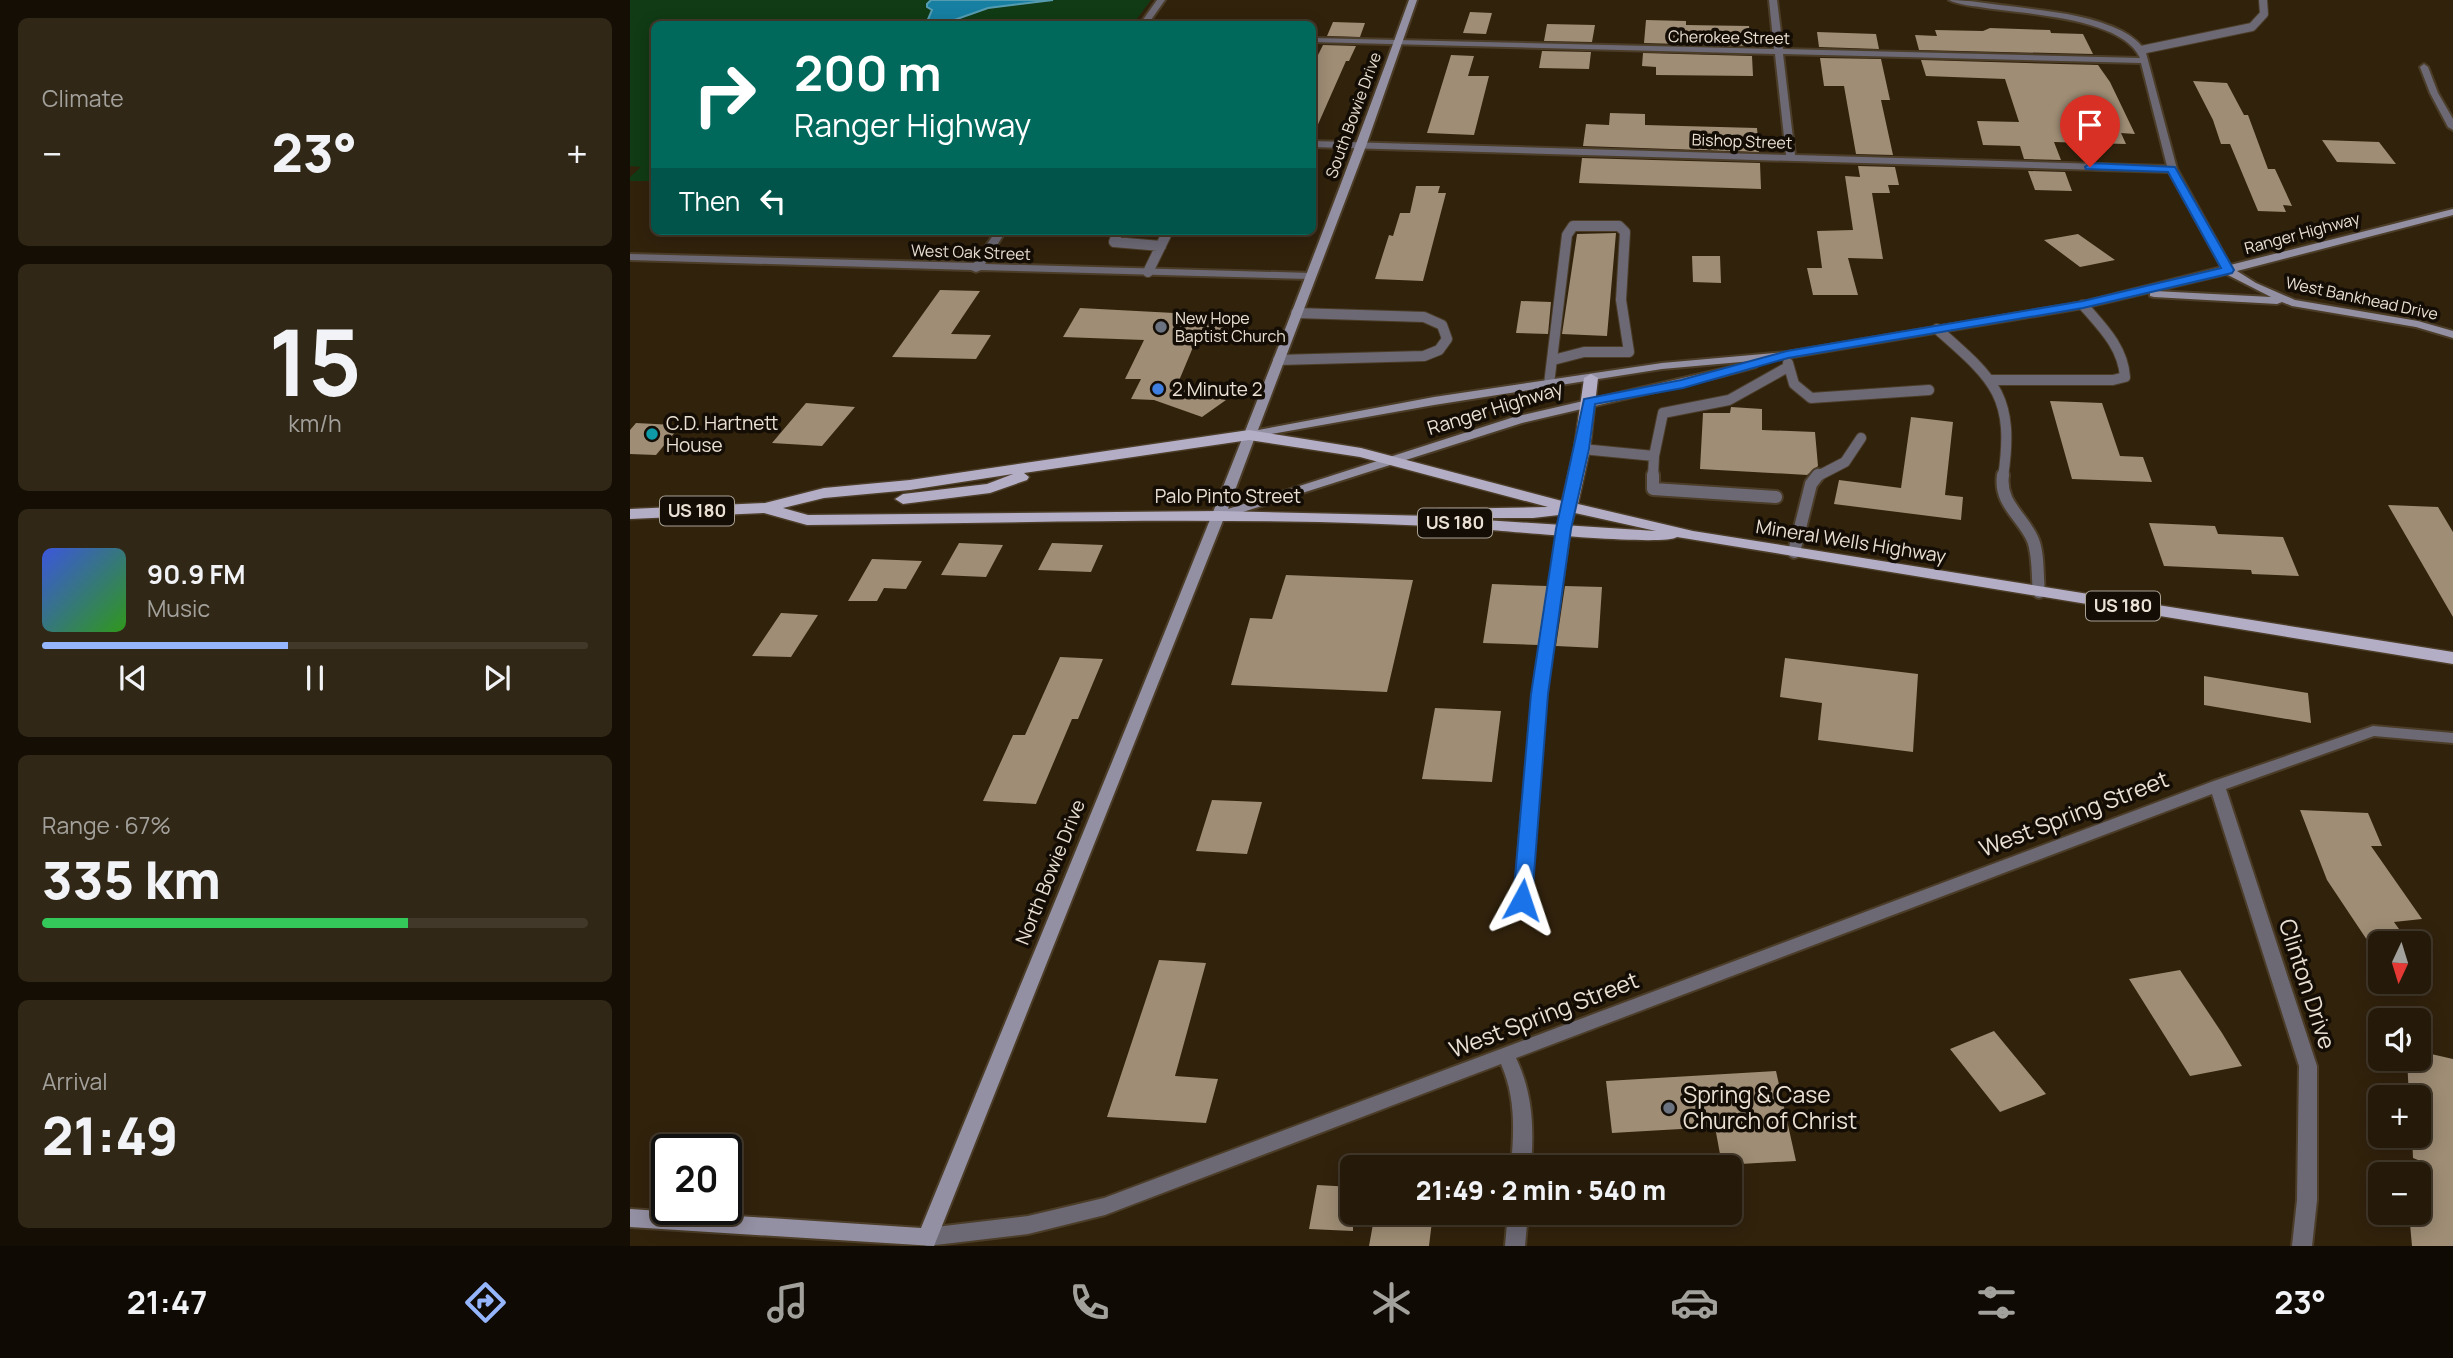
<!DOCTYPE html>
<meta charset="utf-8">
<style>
body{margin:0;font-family:Manrope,sans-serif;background:#312717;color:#f1f3f6;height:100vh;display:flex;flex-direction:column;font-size:26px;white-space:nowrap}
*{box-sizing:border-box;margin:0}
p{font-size:23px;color:#a3a19c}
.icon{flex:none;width:38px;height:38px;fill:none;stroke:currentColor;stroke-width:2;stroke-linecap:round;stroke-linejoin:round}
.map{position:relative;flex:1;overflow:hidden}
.sheet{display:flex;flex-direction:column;gap:18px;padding:18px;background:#140e05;width:630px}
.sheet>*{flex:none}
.banner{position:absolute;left:21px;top:21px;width:665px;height:214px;border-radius:10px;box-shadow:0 4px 18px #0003,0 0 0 2px #42382a;background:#00695c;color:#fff;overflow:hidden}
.needle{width:46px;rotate:184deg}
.tools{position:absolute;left:1738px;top:931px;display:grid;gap:14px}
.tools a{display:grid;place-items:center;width:63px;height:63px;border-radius:10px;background:#251a09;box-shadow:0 4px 18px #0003,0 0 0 2px #42382a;font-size:35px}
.speed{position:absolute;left:21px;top:1134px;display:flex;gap:14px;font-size:35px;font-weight:700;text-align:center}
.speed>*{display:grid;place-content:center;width:91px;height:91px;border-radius:50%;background:#251a09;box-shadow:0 4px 18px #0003,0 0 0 2px #42382a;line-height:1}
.speed .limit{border:4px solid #111;border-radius:10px;background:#fff;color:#111}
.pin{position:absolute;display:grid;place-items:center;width:60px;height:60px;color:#fff;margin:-72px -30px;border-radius:50% 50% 50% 0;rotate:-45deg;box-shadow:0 0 7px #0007}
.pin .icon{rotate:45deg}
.me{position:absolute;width:77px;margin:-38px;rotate:5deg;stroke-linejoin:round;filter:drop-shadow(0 0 5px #0008)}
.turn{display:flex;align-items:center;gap:24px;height:147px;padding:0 28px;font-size:32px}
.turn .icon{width:91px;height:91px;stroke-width:2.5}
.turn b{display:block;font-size:49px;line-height:60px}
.then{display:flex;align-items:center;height:66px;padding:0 28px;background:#0003;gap:14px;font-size:26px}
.big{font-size:52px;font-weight:800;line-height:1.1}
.sheet .card{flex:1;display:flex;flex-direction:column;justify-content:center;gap:10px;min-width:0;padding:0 24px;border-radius:10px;background:#312717}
.sheet .dial{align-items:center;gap:0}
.dial b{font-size:91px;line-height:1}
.song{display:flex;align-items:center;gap:21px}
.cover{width:84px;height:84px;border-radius:10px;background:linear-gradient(135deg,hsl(230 70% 55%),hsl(110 70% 35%))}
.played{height:7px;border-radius:4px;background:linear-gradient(90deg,#95b6fd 45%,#42382a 45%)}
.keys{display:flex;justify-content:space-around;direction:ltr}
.heat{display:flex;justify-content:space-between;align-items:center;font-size:38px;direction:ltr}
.charge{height:10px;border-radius:5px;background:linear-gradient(90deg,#34c759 67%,#42382a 0)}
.trip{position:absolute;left:710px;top:1155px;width:402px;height:70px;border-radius:10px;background:#251a09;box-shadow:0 4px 18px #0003,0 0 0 2px #42382a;font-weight:800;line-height:70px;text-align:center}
.tab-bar{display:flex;height:112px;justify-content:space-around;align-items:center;background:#0f0a04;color:#a3a19c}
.tab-bar .icon{width:49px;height:49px}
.tab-bar .on{color:#95b6fd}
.tab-bar b{font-size:32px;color:#f1f3f6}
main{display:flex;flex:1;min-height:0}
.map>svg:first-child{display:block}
.green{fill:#103b14}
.water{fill:#167fa2;stroke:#569cb1;stroke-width:2}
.building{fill:#9f8d75}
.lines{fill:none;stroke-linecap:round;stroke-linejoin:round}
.lane-far3-casing{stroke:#4b3d28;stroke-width:10}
.lane-far2-casing{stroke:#4b3d28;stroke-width:12}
.lane-far1-casing{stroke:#4b3d28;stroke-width:16}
.lane-casing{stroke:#4b3d28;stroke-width:19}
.street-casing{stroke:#4b3d28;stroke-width:4}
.secondary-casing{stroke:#4b3d28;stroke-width:4}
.primary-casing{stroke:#4b3d28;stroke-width:3}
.lane-far3{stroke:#6c6975;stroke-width:8}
.lane-far2{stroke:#6c6975;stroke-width:10}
.lane-far1{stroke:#6c6975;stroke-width:12}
.lane{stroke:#6c6975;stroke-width:16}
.street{fill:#6c6975;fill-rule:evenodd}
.secondary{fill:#9490a3;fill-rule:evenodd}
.primary{fill:#b3adc6;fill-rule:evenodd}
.route{fill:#1a73e8;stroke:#114b97;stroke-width:2}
.worship-dot{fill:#6b7280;stroke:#130d05;stroke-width:2.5}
.shop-dot{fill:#3f7fe0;stroke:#130d05;stroke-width:2.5}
.culture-dot{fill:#0f9aa8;stroke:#130d05;stroke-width:2.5}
.labels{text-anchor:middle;stroke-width:7;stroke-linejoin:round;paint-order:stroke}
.far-street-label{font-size:16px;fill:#eae0d3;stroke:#130d05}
.far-poi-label{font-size:16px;fill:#eae0d3;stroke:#130d05;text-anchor:start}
.shield{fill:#130d05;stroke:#aaa195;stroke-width:2}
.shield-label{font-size:18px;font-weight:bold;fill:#eae0d3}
.poi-label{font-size:19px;fill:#eae0d3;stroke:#130d05;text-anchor:start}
.street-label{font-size:19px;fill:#eae0d3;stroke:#130d05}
.near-street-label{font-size:23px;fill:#eae0d3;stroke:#130d05}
.near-poi-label{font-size:23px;fill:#eae0d3;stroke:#130d05;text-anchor:start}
</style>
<main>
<section class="sheet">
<div class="card"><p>Climate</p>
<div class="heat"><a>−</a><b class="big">23°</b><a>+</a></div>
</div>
<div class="card dial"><b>15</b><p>km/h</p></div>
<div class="card">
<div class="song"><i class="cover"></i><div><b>90.9 FM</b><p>Music</p></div></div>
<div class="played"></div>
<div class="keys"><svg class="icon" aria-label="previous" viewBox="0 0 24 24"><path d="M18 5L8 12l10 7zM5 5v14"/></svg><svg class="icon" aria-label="pause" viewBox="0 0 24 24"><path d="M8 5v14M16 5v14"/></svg><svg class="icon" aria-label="next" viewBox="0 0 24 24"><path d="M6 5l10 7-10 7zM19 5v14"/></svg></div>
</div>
<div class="card"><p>Range · 67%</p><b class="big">335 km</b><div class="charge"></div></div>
<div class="card"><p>Arrival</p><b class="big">21:49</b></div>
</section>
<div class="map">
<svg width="1823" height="1246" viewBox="0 0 1823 1246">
<rect width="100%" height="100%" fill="#31220c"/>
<!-- green -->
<path class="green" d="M0,0H521L503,24H24V181H0V177L11,167L0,166Z"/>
<!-- water -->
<path class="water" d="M301,0H423L358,8L313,24H296L302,10L297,7V4Z"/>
<!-- building -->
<path class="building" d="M840,12L862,13L856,34L833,33Z
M1016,20L1056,21V25L1119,26L1121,46L1014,43Z
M703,22L735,23L730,37L697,36Z
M917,24L965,25L962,42L914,41Z
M1360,28L1420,30L1421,33L1453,34L1463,54L1289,50L1285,35L1307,36L1305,30L1353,31Z
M1187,32L1246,34L1249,49L1189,47Z
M693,45L726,46L719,61H716L682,138V67Z
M912,51L961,52L959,69L909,68Z
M1013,53L1122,56L1123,76L1026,75V67L1012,66Z
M821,55L844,56L838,76H859L844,135L797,133Z
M1190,58L1251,59L1260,100H1251L1263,155L1226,154L1214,86H1194Z
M1291,60L1468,65L1480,82L1505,134L1491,133L1496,144L1424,142L1431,160L1394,159L1390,146L1353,145L1347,121L1389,122L1375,79L1296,76Z
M1563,81L1597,83L1614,115H1618L1638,169H1645L1662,206L1653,205L1656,212L1628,211L1600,144H1591L1583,120Z
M980,113L1015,114V125L1127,128L1129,152L953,146L956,124L979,125Z
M1692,140L1749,142L1766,164L1707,162Z
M952,158L1130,163L1131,189L949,183Z
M1228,166L1265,167L1269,185H1258L1260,193H1242L1253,259L1218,258L1228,295H1183L1177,268H1192L1187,231L1223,230L1215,176L1230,177Z
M1398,171L1435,172L1442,191L1405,190Z
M786,186H810L808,193H816L793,281L745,279L759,235L763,236L770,213H780Z
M986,233L977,336L932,334L947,234Z
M1448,234L1485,260L1450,267L1414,240Z
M1062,256H1090L1091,283L1063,282Z
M310,290L350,291L321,334L361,335L346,359L262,357Z
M891,301L921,302L918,334L886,333Z
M450,308L601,316L590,341L566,340L548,383L596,400L572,417L524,400L501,399L511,379H495L514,340L433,337Z
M1420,401L1472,403L1490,456L1513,457L1522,482L1442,479Z
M176,403L225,407L192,446L142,443Z
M1101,407L1132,409V430L1185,432L1188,466L1177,475L1070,469L1073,413H1100Z
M1281,417L1323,422L1315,495L1333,497L1331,520L1204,504L1209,480L1271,488Z
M6,423L44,425H51L26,455L0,454V430Z
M1758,505L1808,507L1823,532V617Z
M1519,523L1585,526L1588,534L1653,537L1669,576L1622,574L1621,570L1534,566Z
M329,543L373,545L356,577L311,575Z
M422,543L473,545L461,572L408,570Z
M242,559L292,561L276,589L254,588L247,601H218Z
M656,575L783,580L757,692L601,685L620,618L642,619Z
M862,584L917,586L908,645L853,643Z
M935,586L972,587L968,648L926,646Z
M151,613L188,615L161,657L122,656Z
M430,657L473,659L448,719H442L406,804L353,801L383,735H395Z
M1155,658L1288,674L1283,752L1188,740L1192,703L1150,697Z
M1574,676L1678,693L1681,723L1574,705Z
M805,708L871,711L862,782L792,779Z
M582,800L632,802L617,854L566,851Z
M1670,810L1738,813L1752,846H1741L1792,919L1764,922L1779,943H1739L1697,880Z
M529,960L576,963L545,1076L588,1079L576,1123L477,1117Z
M1550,970L1592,1033L1612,1066L1560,1076L1499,979Z
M1364,1031L1416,1094L1370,1112L1320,1049Z
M1788,1051L1823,1059V1246H1782L1779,1213H1788V1160L1783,1158L1782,1136H1788V1097H1779L1777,1059H1788Z
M1146,1071L1166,1161L1092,1165L1085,1127L982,1133L976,1081Z
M687,1185L723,1187V1231L679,1229Z
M745,1213H803L799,1246H739Z"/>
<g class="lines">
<!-- lane-far3 casing -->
<g class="lane-far3-casing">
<path id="lane-far3" d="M1511,50L1622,27L1634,14L1633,0"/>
</g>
<!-- lane-far2 casing -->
<g class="lane-far2-casing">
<path id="lane-far2" d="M488,231L484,242L531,246
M518,272L538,231
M1307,329C1365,380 1385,396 1373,477
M648,360L794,356L809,350L817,339L812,325L794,317L666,313
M1158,363L1164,384L1181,398L1299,390
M1360,380H1483L1495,377C1493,347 1472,327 1453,305
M919,384L937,235L943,226H989L995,232L991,300L999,352H954L923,360
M952,449L1024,456
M1023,477L1024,456L1033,413L1099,400L1158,367
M1186,477L1215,462L1231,438"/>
</g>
<!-- lane-far1 casing -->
<g class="lane-far1-casing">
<path id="lane-far1" d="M1023,475V489L1146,497
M1373,475C1369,503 1391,515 1402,538C1409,552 1407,576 1409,592
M1164,552L1181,484L1188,475
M899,816L910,694L934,529"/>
</g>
<!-- lane casing -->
<g class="lane-casing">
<path id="lane" d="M892,900L899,814"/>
</g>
<!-- street casing -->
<g class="street-casing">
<path id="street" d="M527,0H535L518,24H510Z
M1139,0H1147L1153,49L1510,58C1493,18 1395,14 1356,8C1344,6 1329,5 1319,0C1339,0 1359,4 1379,6C1416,11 1459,14 1492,31C1503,37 1511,43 1516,53L1547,169L1603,270L1598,273L1593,270L1539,172L682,147V141L1156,155L1145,54L682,42V38L1144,49ZM1153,54L1511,63L1537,166L1165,155Z
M1794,64L1798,67L1808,93L1823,119V130L1818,127L1800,93L1790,67Z
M366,231H376L355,264L681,273L686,276L681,279L351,270L346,272L341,270L0,260V254L344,263Z
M1743,726L1823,733V743L1744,736L1596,789L1687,1066V1200L1682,1246H1662L1667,1200L1669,1066L1582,794L886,1058C903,1094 904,1128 901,1167H881C884,1131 886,1098 871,1064L475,1215L398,1234L297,1246L290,1243L287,1237L290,1231L297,1228L398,1216L474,1198L1581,782Z
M878,1213H898L895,1246H875Z"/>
</g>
<!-- secondary casing -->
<g class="secondary-casing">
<path id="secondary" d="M779,0H787L736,146L628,430L804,397L1032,363L1157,352L1453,302L1823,209V215L1607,271L1626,283L1665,300L1788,321L1823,331V338L1786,327L1662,306L1652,302L1647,304L1524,297L1520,296V292L1453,308L1157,358L1032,369L804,405L625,437L598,509L884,417L1122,362L1128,365L1126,367L1093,376L892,423L594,518L304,1246L0,1227V1209L291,1228C458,819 629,414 779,0ZM1596,274L1641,297L1525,291Z"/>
</g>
<!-- primary casing -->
<g class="primary-casing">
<path id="primary" d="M961,374L968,378L960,449L948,504L1063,531L1823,652V664L1047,537C1034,547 866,530 837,528C618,515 397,523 177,525L134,513L0,519V509L135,503L194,488L280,480L619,430L731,448L932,501L944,449L954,378ZM619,440L730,457L918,507L809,509L803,511V516L589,511L178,515L153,508L194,498L280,490L383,474L357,484L273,494L265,499L273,504L360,493L397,480L399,477L394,473ZM945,513L1026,531L824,518H903L929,515L930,522H942Z"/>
</g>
<!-- lane-far3 -->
<use href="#lane-far3" class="lane-far3"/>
<!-- lane-far2 -->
<use href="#lane-far2" class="lane-far2"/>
<!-- lane-far1 -->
<use href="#lane-far1" class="lane-far1"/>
<!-- lane -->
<use href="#lane" class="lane"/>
<!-- street -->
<use href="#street" class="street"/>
<!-- secondary -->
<use href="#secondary" class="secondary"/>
<!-- primary -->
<use href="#primary" class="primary"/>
</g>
<!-- route -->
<path class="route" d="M1460,163L1545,167L1604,270L1602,273L1453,308L1158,358L1053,388L965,404L959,449L941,529L918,694L902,900L899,905H885L883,900L901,694L926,529L954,399L1051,380L1157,351L1453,301L1591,268L1538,172L1456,169L1455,167Z"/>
<!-- markers -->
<g class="worship-dot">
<circle cx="531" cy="327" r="7"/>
<circle cx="1039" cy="1108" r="7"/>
</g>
<circle class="shop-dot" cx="528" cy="389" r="7"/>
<circle class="culture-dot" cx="22" cy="434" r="7"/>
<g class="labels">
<!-- far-street labels -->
<g class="far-street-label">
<text transform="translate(1099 37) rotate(1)" y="6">Cherokee Street</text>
<text transform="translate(723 115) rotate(-70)" y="6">South Bowie Drive</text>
<text transform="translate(1112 141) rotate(2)" y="6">Bishop Street</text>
<text transform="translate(1672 233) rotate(-15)" y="6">Ranger Highway</text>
<text transform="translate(341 252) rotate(2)" y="6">West Oak Street</text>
<text transform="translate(1732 298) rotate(12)" y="6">West Bankhead Drive</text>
</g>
<!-- far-poi labels -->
<g class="far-poi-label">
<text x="545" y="324">New Hope<tspan x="545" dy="18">Baptist Church</tspan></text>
</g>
<!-- shield labels -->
<g class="shield">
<rect x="30" y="496.5" width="74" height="29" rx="5"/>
<rect x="788" y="508.5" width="74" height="29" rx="5"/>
<rect x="1456" y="591.5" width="74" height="29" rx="5"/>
</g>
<g class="shield-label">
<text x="67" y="517">US 180</text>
<text x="825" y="529">US 180</text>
<text x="1493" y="612">US 180</text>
</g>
<!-- poi labels -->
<g class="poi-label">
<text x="542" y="396">2 Minute 2</text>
<text x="36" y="430">C.D. Hartnett<tspan x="36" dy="22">House</tspan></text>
</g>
<!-- street labels -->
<g class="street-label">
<text transform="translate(865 408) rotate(-17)" y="7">Ranger Highway</text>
<text x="598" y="503">Palo Pinto Street</text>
<text transform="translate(1221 541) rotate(9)" y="7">Mineral Wells Highway</text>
<text transform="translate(420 872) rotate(-68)" y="7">North Bowie Drive</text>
</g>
<!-- near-street labels -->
<g class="near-street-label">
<text transform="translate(1444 814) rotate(-21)" y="8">West Spring Street</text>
<text transform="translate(1677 984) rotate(72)" y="8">Clinton Drive</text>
<text transform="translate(914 1015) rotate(-21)" y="8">West Spring Street</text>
</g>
<!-- near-poi labels -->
<g class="near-poi-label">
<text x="1053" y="1103">Spring &amp; Case<tspan x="1053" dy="26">Church of Christ</tspan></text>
</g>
</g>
</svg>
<div class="tools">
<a><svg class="needle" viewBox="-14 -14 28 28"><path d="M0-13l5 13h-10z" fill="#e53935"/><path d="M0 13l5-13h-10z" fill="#a3a19c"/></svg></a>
<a><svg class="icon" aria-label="sound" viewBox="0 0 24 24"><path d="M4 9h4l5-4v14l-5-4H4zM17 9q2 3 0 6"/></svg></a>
<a>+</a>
<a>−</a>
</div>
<div class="speed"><div class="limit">20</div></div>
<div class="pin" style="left:1460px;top:167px;background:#d93025"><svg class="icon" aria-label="arrive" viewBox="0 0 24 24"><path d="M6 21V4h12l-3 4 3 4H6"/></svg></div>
<svg class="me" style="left:892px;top:900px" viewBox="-20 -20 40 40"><path d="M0-17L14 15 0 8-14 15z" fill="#1a73e8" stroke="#fff" stroke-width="4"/></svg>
<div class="trip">21:49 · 2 min · 540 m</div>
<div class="banner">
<div class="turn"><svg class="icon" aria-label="right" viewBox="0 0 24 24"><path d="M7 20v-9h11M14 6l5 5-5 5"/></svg><div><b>200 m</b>Ranger Highway</div></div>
<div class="then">Then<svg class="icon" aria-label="left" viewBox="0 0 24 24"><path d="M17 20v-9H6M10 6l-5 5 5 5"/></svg></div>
</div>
</div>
</main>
<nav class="tab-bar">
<b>21:47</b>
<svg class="icon on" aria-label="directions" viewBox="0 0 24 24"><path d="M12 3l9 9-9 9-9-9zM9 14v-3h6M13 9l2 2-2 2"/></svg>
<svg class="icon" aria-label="music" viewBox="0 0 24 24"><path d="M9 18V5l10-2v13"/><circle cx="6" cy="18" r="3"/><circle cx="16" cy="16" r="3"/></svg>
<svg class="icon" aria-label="phone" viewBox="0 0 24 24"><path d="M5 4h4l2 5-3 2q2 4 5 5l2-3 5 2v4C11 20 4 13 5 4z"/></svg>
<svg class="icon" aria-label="climate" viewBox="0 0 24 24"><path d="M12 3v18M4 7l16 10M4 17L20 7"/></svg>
<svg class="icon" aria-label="car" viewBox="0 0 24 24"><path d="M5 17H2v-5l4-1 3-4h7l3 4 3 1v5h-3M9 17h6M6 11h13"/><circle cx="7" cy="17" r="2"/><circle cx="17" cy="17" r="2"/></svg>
<svg class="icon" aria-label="filters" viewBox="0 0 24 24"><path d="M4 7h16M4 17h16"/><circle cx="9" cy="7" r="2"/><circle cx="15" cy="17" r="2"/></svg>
<b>23°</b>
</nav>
